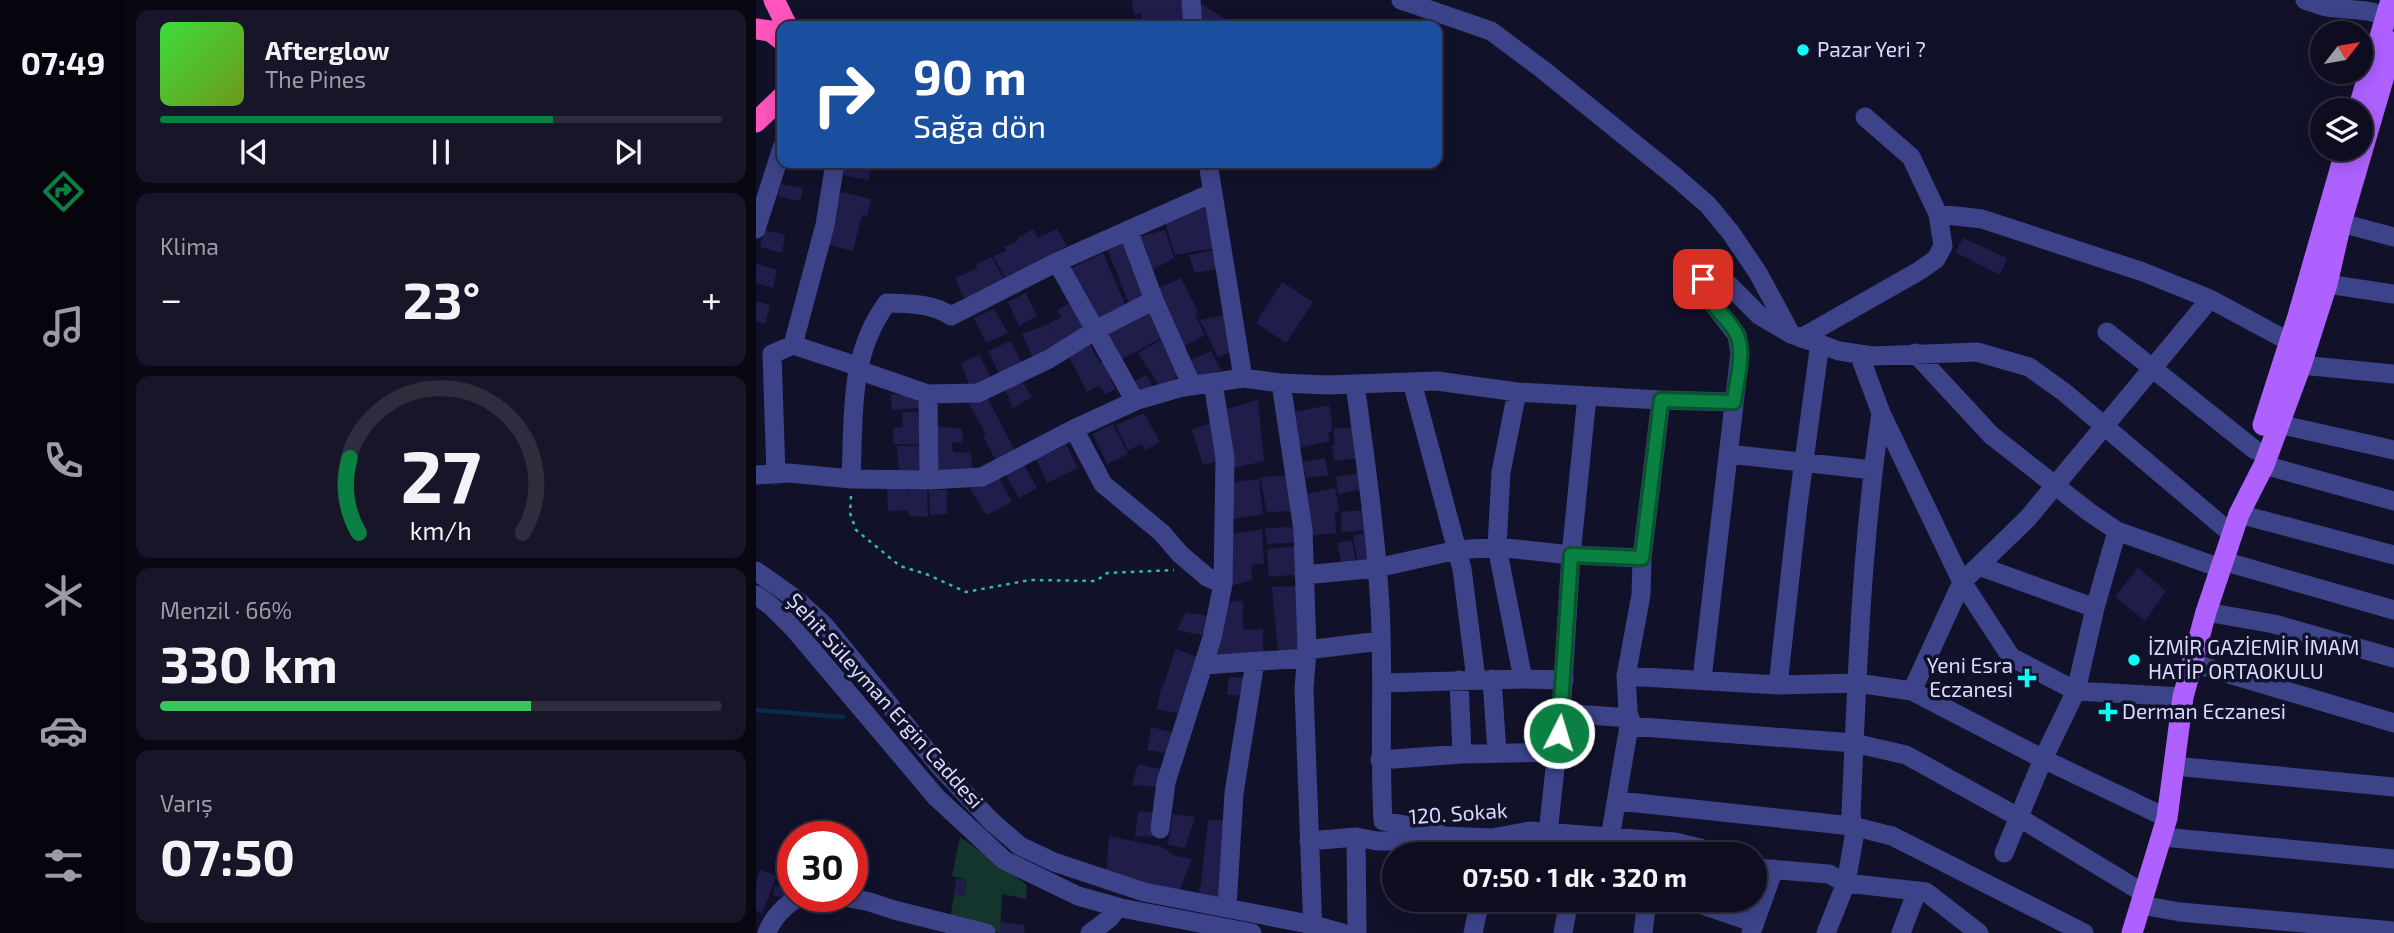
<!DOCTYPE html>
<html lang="tr">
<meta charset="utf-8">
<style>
body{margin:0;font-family:"Exo 2",sans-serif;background:#171629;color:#f1f3f6;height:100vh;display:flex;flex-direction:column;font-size:26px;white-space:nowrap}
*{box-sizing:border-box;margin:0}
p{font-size:23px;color:#9b9ca5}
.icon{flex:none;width:38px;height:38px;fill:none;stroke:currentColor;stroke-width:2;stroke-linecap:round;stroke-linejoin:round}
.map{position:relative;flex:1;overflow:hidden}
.sheet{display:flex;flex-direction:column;gap:10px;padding:10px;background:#080712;width:630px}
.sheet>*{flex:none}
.top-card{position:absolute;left:21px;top:21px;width:665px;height:147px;border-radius:14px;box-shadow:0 4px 18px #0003,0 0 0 2px #2e2d3e;background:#1a4fa0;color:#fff;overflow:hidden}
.needle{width:46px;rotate:59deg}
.buttons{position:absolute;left:1554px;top:21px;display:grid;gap:14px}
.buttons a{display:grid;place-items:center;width:63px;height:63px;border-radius:50%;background:#0e0d20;box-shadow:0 4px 18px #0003,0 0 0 2px #2e2d3e;font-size:35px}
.speed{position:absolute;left:21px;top:821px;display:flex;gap:14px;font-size:35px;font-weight:700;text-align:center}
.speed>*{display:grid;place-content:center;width:91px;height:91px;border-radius:50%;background:#0e0d20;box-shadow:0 4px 18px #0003,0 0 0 2px #2e2d3e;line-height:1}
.speed .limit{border:10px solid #d22;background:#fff;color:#111}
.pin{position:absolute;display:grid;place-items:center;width:60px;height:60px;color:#fff;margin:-30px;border-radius:14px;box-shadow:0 4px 10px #0006}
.me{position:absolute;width:77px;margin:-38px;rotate:5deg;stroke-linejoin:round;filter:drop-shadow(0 0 5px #0008)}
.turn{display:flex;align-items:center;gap:24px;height:147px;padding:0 21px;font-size:32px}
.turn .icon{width:91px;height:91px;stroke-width:2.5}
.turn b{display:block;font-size:49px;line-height:60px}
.big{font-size:52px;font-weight:700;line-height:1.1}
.sheet .tile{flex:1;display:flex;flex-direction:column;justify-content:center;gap:10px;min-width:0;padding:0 24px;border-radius:14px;background:#171629}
.sheet .dial{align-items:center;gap:0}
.dial svg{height:182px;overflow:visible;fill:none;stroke:#2e2d3e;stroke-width:7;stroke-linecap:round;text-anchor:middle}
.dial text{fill:#f1f3f6;stroke:none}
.song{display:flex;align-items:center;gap:21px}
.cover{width:84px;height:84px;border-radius:10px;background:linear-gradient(135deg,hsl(120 70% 55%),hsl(80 70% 35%))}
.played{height:7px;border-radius:4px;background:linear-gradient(90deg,#0b8043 70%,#2e2d3e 70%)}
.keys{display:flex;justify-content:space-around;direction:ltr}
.heat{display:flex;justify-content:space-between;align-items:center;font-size:38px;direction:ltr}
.charge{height:10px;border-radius:5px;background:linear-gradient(90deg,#34c759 66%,#2e2d3e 0)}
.trip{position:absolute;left:626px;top:842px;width:385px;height:70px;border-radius:35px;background:#0e0d20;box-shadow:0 4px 18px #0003,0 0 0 2px #2e2d3e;font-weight:700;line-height:70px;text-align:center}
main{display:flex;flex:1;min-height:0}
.tabs{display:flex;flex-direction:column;width:126px;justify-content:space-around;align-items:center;background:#06050d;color:#9b9ca5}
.tabs .icon{width:49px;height:49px}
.tabs .on{color:#0b8043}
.tabs b{font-size:32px;color:#f1f3f6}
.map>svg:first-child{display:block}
.green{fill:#14342e}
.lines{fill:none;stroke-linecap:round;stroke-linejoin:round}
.stream{stroke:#0b2a49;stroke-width:4.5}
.building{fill:#201d4b}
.path{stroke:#30bca1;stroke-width:2.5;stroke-dasharray:3.5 5;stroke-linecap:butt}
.minor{stroke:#3c4389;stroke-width:19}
.major{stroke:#ae61ff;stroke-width:21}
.highway{stroke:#ff55bd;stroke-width:21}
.route-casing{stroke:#07532c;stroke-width:18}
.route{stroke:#0b8043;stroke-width:12}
.poi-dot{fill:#06fef6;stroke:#12112a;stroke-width:2.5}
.labels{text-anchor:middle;stroke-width:7;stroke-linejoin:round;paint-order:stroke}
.poi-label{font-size:21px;fill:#dadaff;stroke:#12112a;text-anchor:start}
.street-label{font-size:21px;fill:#dadaff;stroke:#12112a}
</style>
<main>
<nav class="tabs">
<b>07:49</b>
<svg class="icon on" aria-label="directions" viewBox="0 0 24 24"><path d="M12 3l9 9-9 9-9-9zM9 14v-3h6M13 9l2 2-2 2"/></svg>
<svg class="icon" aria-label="music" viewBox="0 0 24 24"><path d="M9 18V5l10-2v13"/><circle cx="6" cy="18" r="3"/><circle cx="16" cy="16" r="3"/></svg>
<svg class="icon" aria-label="phone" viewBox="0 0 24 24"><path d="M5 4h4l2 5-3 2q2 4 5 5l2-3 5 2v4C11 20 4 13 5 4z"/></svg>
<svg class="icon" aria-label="climate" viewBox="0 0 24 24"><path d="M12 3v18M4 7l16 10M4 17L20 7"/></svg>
<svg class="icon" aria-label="car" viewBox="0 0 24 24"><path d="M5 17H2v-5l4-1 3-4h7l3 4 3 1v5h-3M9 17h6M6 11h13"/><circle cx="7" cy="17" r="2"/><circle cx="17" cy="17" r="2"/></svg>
<svg class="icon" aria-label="filters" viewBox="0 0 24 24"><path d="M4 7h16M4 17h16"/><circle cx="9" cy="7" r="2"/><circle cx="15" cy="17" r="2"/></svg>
</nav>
<section class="sheet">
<div class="tile">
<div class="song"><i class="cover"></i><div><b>Afterglow</b><p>The Pines</p></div></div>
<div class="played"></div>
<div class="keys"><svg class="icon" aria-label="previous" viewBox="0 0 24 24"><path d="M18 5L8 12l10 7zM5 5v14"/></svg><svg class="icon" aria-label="pause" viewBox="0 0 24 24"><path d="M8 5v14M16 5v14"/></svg><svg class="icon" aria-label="next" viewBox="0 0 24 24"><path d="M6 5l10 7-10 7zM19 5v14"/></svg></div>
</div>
<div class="tile"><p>Klima</p>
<div class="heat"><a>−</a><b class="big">23°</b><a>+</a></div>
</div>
<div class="tile dial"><svg viewBox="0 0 100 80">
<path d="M14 69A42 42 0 1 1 86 69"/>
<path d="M14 69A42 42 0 0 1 10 36" stroke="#0b8043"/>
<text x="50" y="56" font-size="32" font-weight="700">27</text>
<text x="50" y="72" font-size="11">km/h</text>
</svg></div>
<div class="tile"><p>Menzil · 66%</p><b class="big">330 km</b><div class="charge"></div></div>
<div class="tile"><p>Varış</p><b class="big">07:50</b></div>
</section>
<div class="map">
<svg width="1638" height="933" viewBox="0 0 1638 933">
<rect width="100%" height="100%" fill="#12112a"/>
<!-- green -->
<path class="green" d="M204,837L271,885L270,899L246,894L244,933L194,920L198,894L209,896L210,879L196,876Z"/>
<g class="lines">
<!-- stream -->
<path class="stream" d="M0,710L87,717"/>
</g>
<!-- building -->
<path class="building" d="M376,0H427L431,26H386L385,13L378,15Z
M445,4L481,26H445Z
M87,163H115L113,180L86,175Z
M25,184L47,188L44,201L22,196Z
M85,192L115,199L111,216L106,215L97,251L69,244Z
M452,204L458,248L419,255L408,219Z
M278,229L282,238L301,229L311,246L299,252L301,256L251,281L237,256L250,251L248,247L263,240L262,237Z
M8,230L29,235L26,253L4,247Z
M409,230L418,258L393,272L379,238Z
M1207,238L1251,258L1244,275L1199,252Z
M373,241L394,300L375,308L350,246Z
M464,249L466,268L439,273L433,255Z
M347,253L371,309L340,321L314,269Z
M236,257L249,282L208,298L199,278L222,268L220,264Z
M0,264L21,270L17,288L0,283Z
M425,278L442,312L439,314L449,335L423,349L399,290Z
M526,282L557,302L530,343L500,323Z
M270,293L281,316L263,326L252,302Z
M0,301L14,305L9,324L0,321Z
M314,303L330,331L277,358L266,334L293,324L300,334L293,323L306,317L301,310Z
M395,307L409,336L362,361L345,332Z
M238,309L252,333L230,343L218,318Z
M474,314L478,350L462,357L444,320Z
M410,337L426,373L405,388L382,353Z
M254,341L267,365L245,377L232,351Z
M332,341L344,363L349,360L359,376L354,378L359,389L349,394L343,385L331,392L311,353Z
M455,351L465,370L437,381L429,363Z
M223,355L237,381L214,387L205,363Z
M390,375L398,388L386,395L379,381Z
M264,378L276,397L257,408L248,387Z
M135,394L165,395L164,408L136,410Z
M230,395L259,451L240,461L227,436L230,434L213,404Z
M502,400L508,461L470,470V409Z
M573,405L576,424L575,432H572L574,441L543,448L539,412Z
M146,412H162L163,426L170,445L137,444V428L147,427Z
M388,413L404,442L389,450L386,444L372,450L360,425Z
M460,421L468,459L447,465L436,430Z
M357,424L372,454L351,464L337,434Z
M178,426L206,429L207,443L196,442L197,452L215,453L216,475L176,476Z
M599,427L602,458L578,461L576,445H579L577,429Z
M310,445L322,468L291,483L280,459Z
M141,446H170L171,471H143Z
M569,458L572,475L550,478L547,462Z
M268,465L281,488L263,498L249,474Z
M608,472L610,488L582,494L580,477Z
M536,475L541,511L511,512L504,477Z
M242,476L256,502L230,515L214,488Z
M503,479L507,514L471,520L473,483Z
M151,486V497L152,490H171L172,517L153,516L152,510L132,511L131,487Z
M579,488L583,512H579L580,533L554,536L549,494Z
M173,490H191V514L174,515Z
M610,510L613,530L585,532V512Z
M544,527L546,542L511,544L509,528Z
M506,529L508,563L495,565L496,580L473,586V535Z
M614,532L618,560L602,564L597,536Z
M596,540L600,564L586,566L581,543Z
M543,546L545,574L513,577L511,549Z
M1382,568L1410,591L1389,621L1359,597Z
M543,586L545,652L522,653L516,587Z
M487,601V630L507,629V656H459L471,602Z
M430,612L456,617L449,636L421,630Z
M419,649L445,658L430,715L401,709L406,685H408Z
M473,677L494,678L492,696L471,695Z
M395,727L418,733L414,754L391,750Z
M382,764L404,769L402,787L376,785Z
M382,811L402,813L401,837L379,836Z
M417,814L439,817L429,848L412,845Z
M452,820H471L465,898L442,895L445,884Z
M353,836L406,847L417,855L436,859L422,894L350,874Z
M4,870L20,876L6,914L0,910V884Z
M200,878L210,879L209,896L198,894Z
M18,886H36L35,897L17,896Z
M244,922L269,925L268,933H244Z"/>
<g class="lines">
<!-- path -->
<path class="path" d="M95,496L94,513L100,530L144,566L170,574L210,592L274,580L340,581L351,573L418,570"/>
<!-- minor -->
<path class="minor" d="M435,0L437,26
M645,0L735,31L786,69L921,178L952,205L975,233L1002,273L1035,334
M1549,0C1556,2 1564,6 1571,7C1594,11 1618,8 1638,20
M79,163L69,225L37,345L95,364L102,370L172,394L222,393L293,359L338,331L398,300
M452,163L487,378
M1182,214L1226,219L1387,272L1454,299L1534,342
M1585,223L1638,237
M0,229L26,148
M372,230L398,300L436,386
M301,262L379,401
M1571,284L1638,294
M1351,332L1499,450
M1045,338L1163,271L1180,259L1187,246L1182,214L1155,157L1109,117
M1159,353L1235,435L1333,512L1361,531L1464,568
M1103,354L1125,413L1206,582L1255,657L1320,691L1427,697
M1545,365L1638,374
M656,382L706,569L720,679
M525,383L547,530L551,650L548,689L557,933
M599,384C609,458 620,533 624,607C628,679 623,750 627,821L666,828L688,836
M761,392L745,472L741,547L767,679L808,680
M172,394L173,480
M1522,424L1638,450
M318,429L347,484L406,533L424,554L451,577L467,584
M973,454L1116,470
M1508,465L1638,501
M0,475L33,473L95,479L173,480L226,477L318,429L379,401L427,387L487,378L525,383L572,385L681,381L761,392L905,400L978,402
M20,475L16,354L37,345
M95,479C98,416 92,356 131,303C154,304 176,303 195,316L301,262L456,193
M1483,514L1638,555
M1467,561L1638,610
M1223,566L1339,608
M0,571L41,600L69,626L185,768L235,821L264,846L298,862L388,892L558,925L586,933
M548,575L621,568L701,550L741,547L815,555L886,558
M0,595L15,606L39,630L180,797L248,860L322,896L365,908L496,933
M1450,612L1518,624L1638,658
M551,650L624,641
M1436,663L1638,723
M448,665L549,658
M870,676L1022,685L1101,683L1156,691L1287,759L1411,818
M736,679L741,753
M946,679L984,353L981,335L947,291V279L953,274L966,278L1003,315L1035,334L1083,351L1117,356L1221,352L1273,367L1308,392L1477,535
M703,680L706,754
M627,683L767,679
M1022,685L1042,505L1064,343
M1156,691L1206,582L1272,518L1454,299
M805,713L874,718
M873,726L1098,743L1150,755L1264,818L1389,894
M624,760L706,754L801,752
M1418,766L1638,787
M862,801L1096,826L1136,836L1328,933
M404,829L410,782L456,638L467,584L469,458L457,383
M792,833L805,713L815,555L831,396
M600,837L601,933
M1407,837L1638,859
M854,838L873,726L870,676L885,595L886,558L905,400
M553,841L600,837L621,841H666L688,836L736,838L774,831L919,842L944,848L955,854
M1248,853L1287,759L1320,691L1339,608L1361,531
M821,854L824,835
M999,868L1073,874L1090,883L1170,892L1223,933
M83,896L114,902L138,910L230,933
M932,900L999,923
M1385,905L1424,912L1638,931
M471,907L478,793L499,662
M11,933C16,918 31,903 45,896
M334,933L354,918L362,907
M717,933L724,900
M807,933L813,900
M887,933L891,900
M995,933L1018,869
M1070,933L1090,883L1098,837L1095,814C1101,679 1105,547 1125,413
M1145,933L1161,891"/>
<!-- major -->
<path class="major" d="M1602,110L1635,0
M1507,425L1542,316L1590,149
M1376,933L1411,818L1427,697L1450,612L1483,514L1508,465L1545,365L1571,284L1585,223L1638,42"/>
<!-- highway -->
<path class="highway" d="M18,0L31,26
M0,29L14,31L26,40
M0,122L26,97"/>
</g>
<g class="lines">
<!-- route casing -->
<g class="route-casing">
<path id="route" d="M803,733L815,555L886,558L905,400L978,402C980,382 989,354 981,335C971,314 947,304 947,279"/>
</g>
<!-- route -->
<use href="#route" class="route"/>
</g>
<!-- markers -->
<g class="poi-dot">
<circle cx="1047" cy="50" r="7"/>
<circle cx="1378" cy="660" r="7"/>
<path d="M1267.5 667.5h7v7h7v7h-7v7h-7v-7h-7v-7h7z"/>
<path d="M1348.5 701.5h7v7h7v7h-7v7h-7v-7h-7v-7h7z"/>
</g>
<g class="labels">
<!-- poi labels -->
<g class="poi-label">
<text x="1061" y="57">Pazar Yeri ?</text>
<text x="1392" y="655">İZMİR GAZİEMİR İMAM<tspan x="1392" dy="24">HATİP ORTAOKULU</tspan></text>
<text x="1257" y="673" text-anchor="end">Yeni Esra<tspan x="1257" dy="24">Eczanesi</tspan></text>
<text x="1366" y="719">Derman Eczanesi</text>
</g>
<!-- street labels -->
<g class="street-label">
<text transform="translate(129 701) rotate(48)" y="7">Şehit Süleyman Ergin Caddesi</text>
<text transform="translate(702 814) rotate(-4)" y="7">120. Sokak</text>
</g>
</g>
</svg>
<div class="buttons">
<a><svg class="needle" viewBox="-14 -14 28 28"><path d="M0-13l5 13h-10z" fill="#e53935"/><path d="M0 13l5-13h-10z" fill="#9b9ca5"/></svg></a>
<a><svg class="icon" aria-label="layers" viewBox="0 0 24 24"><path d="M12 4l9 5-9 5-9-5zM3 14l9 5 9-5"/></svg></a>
</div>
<div class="speed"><div class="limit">30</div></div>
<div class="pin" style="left:947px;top:279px;background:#d93025"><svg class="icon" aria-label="arrive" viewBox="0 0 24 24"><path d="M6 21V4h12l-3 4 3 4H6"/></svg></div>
<svg class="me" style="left:803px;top:733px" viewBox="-20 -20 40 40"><circle r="17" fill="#0b8043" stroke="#fff" stroke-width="3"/><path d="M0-11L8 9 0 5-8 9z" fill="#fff"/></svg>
<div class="trip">07:50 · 1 dk · 320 m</div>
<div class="top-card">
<div class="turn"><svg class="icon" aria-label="right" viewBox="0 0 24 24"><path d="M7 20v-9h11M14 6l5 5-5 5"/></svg><div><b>90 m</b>Sağa dön</div></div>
</div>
</div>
</main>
